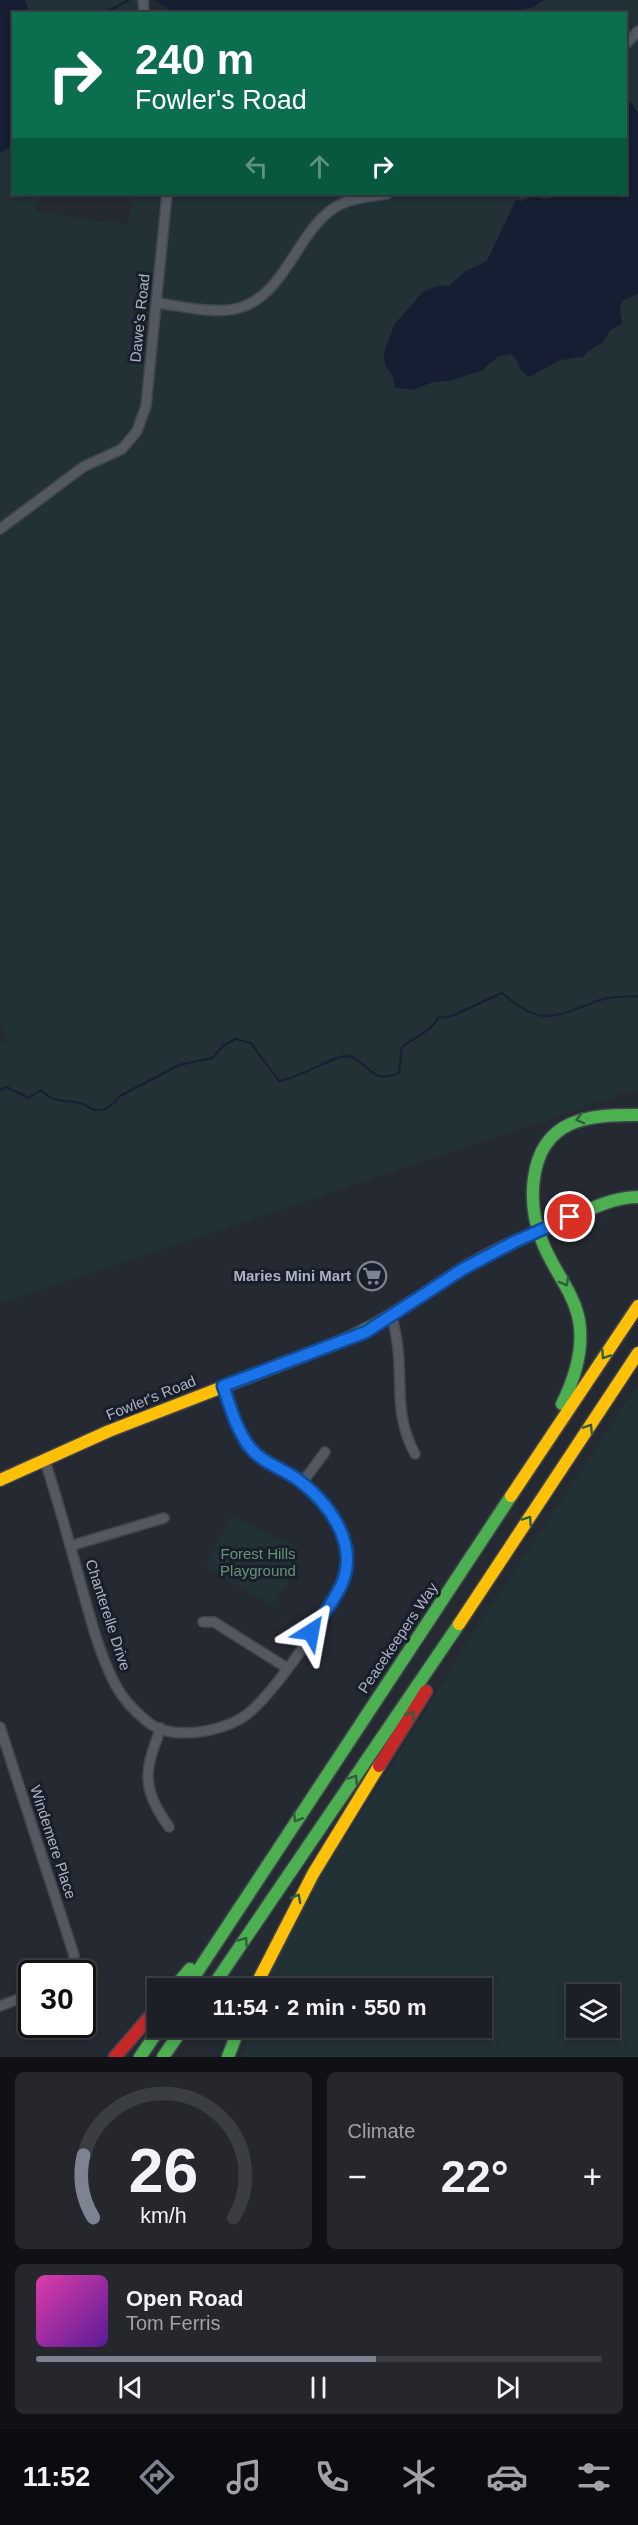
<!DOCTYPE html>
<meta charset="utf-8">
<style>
body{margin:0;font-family:Arial,sans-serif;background:#25272d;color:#f1f3f6;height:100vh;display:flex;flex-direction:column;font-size:22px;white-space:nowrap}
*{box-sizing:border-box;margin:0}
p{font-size:20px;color:#a0a2a7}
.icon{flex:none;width:33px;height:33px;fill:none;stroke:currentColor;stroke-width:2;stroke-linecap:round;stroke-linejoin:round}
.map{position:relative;height:2057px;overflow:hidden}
.drawer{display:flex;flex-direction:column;gap:15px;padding:15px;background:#0f1114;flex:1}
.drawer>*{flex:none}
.hud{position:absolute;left:12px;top:12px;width:615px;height:183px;border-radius:0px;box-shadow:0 3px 9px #0003,0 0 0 2px #3a3d42;background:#0b6e4f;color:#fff;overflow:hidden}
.tools{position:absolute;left:566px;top:1984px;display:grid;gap:12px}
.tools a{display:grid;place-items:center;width:54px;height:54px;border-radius:0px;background:#1c1f25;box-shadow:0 3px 9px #0003,0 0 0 2px #3a3d42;font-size:30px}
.speed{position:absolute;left:18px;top:1960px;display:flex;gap:12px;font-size:30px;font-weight:700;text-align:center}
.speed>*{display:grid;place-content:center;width:78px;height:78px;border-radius:50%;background:#1c1f25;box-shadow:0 3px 9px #0003,0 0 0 2px #3a3d42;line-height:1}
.speed .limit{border:3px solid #111;border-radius:9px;background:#fff;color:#111}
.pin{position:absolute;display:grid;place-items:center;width:51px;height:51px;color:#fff;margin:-26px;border:3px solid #fff;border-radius:50%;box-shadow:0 2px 6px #0007}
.me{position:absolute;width:66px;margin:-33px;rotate:34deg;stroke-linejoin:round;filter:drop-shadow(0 0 4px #0008)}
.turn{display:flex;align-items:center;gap:21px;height:126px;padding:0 24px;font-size:27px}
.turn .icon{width:78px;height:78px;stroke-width:2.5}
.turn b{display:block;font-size:42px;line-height:51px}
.lanes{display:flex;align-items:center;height:57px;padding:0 24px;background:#0003;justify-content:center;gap:30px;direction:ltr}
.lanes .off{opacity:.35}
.big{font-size:45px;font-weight:700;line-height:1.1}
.drawer .widget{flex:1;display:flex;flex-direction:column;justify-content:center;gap:9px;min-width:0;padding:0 21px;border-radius:9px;background:#25272d}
.drawer .dial{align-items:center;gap:0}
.dial svg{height:156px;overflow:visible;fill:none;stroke:#3a3d42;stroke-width:7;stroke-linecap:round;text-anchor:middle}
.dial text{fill:#f1f3f6;stroke:none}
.song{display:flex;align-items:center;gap:18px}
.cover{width:72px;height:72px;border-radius:9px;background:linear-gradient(135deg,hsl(320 70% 55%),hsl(270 70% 35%))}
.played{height:6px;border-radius:3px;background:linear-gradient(90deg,#7d8391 60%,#3a3d42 60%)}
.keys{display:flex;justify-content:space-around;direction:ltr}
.heat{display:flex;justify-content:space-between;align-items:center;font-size:33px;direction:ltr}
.drawer .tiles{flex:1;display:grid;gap:15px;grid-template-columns:1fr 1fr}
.widget:last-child{grid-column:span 2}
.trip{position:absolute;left:147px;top:1978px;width:345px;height:60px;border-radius:0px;background:#1c1f25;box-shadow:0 3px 9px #0003,0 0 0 2px #3a3d42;font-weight:700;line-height:60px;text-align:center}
.tab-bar{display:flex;height:96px;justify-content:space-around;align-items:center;background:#0b0c0f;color:#a0a2a7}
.tab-bar .icon{width:42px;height:42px}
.tab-bar .selected{color:#7d8391}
.tab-bar b{font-size:27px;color:#f1f3f6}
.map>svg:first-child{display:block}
.green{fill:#223136;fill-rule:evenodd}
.water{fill:#161e33}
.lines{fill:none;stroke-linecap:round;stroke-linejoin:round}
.stream{stroke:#161e33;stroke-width:2}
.street-casing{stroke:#41454e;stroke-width:12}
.fast-casing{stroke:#41454e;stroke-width:15}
.slow-casing{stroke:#41454e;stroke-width:15}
.jam-casing{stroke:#41454e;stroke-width:15}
.street{stroke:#545860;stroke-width:9}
.fast{stroke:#4caf50;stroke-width:12}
.slow{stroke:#ffc107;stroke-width:12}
.jam{stroke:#c62828;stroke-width:12}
.oneway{stroke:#305f3c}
.route-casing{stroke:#114b97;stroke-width:15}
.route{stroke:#1a73e8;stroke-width:10}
.labels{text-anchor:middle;stroke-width:6;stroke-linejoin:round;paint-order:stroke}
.street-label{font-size:15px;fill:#adb3c4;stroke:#191e2b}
.poi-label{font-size:15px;font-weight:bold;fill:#adb3c4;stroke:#191e2b;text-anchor:end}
.park-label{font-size:15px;fill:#659475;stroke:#191e2b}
</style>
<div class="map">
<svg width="638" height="2057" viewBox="0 0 638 2057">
<rect width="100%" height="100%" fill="#252931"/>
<!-- green -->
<path class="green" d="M25,0H137L138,13H29Z
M544,0H638V113L630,102L626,107V14H499L531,8Z
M13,145L14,194H40L36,212L128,224L134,194H564L549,199L524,201L509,219L487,261L466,271L450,285L423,292L398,321L384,352L385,362L393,377L395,387L412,390L433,382L448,381L481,371L499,356L511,354L520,366L540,371L560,360L583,357L604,340L610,330L618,327C622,317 618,307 624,298L638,294V1089L0,1304V1044L7,1041L0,1020V153Z
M638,1384V2057H241L251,2028H482V1989H264L272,1968L317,1880L395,1761L472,1634ZM576,1995H609V2028H576Z
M232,1515L291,1545L297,1563L289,1581L272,1606L204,1567Z"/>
<!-- water -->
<path class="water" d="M0,0H25L29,13L14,14L13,145L0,153Z
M154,0H544L531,8L499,14H177Z
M631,102L638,113V294L622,301L620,308L622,324L610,330L603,342L589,350L583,357L560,360L529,377L521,371L516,358L511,354L499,356L481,371L448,381L433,382L412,390L395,387L393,377L385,365L384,352L394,325L423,292L434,287L450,285L466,271L487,261L516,200L523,201L532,196L545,199L564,194H626V107Z"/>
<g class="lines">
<!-- stream -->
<path class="stream" d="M103,14L129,0
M0,1090L6,1087L29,1098L41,1090C53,1103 65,1100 80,1103C86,1104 88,1107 92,1109C103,1114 114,1104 120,1096L179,1065L212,1058L224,1045L236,1039L251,1043L279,1081C298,1079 339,1053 349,1056C370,1063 371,1085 399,1073L402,1047C414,1037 431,1032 438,1018L452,1016L502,993C543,1029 555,1016 600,1000C611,996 626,997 638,996"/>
<!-- street casing -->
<g class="street-casing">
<path id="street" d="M143,0L144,14
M626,44L638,31
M157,303C181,306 211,314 235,309C284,299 296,233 334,208C349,198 369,197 387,194
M0,529L83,467L122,449L137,431L146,406L167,194
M392,1316C394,1327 397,1338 398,1349C402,1389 395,1417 415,1454
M45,1461C59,1504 71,1548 83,1592C91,1621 99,1651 112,1678C120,1696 134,1711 149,1723C173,1742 230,1731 251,1711C277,1688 329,1614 342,1582C346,1574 347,1558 346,1550C341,1521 320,1494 295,1478C279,1467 264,1463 251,1448C236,1432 230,1406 223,1386
M302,1483L325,1452
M70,1546L164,1518
M203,1622H214L287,1668
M0,1727L74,1955L73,1965L68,1974
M161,1728C144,1771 141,1788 169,1827
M0,2006L32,1994"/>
</g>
<!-- fast casing -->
<g class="fast-casing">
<path id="fast" d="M334,1344C380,1326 419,1297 461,1270C495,1249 532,1234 568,1219C590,1209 614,1197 638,1197
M562,1404C575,1378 584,1349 579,1320C573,1290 552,1269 542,1241C534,1221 531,1199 534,1178C542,1119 588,1114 638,1115
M173,1989L190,1969
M186,1989L511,1496
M211,1989L459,1624
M140,2057L160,2028
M163,2057L183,2028
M228,2057L239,2028"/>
</g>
<!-- slow casing -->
<g class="slow-casing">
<path id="slow" d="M0,1480L109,1431L334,1344
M511,1496L638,1306
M459,1624L638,1353
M254,1989L313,1874L379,1766"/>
</g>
<!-- jam casing -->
<g class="jam-casing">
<path id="jam" d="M379,1766L426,1691
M115,2057L158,2007"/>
</g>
<!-- street -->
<use href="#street" class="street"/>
<!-- fast -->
<use href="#fast" class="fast"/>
<!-- slow -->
<use href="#slow" class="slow"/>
<!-- jam -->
<use href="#jam" class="jam"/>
</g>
<!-- one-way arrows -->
<defs><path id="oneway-chevron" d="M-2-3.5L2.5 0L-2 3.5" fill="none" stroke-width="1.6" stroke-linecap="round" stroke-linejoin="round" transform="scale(1.5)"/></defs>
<g class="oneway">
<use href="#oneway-chevron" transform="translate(580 1119) rotate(165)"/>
<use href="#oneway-chevron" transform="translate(565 1282) rotate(61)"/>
<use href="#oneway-chevron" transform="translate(605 1355) rotate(124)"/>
<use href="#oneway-chevron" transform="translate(589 1428) rotate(-57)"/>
<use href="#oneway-chevron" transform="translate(528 1520) rotate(-56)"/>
<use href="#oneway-chevron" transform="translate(411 1715) rotate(-58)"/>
<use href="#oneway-chevron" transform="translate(354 1779) rotate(-56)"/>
<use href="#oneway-chevron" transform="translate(297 1818) rotate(122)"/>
<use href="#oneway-chevron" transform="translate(297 1898) rotate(-61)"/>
<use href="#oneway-chevron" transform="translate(244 1941) rotate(-56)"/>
</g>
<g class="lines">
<!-- route casing -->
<g class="route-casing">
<path id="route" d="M311,1632C322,1616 336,1599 343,1581C358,1541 327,1501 297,1479C280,1467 261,1463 248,1445C236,1428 230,1406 223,1386L366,1332L463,1269L514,1242L570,1217"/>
</g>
<!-- route -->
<use href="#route" class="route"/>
</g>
<!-- icons -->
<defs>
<g id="supermarket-ring" transform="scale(1.5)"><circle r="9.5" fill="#191e2b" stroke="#7d8391" stroke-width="1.5"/><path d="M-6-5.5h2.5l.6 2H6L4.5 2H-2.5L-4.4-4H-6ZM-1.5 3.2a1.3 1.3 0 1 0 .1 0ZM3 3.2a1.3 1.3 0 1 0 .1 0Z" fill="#7d8391"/></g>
</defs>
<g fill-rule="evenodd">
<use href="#supermarket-ring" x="372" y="1276"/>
</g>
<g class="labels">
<!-- street labels -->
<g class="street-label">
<text transform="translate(140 318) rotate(-84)" y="5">Dawe's Road</text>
<text transform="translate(151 1398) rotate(-22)" y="5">Fowler's Road</text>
<text transform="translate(108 1615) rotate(72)" y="5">Chanterelle Drive</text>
<text transform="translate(398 1638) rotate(-56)" y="5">Peacekeepers Way</text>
<text transform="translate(53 1842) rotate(72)" y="5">Windemere Place</text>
</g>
<!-- poi labels -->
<g class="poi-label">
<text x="351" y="1281">Maries Mini Mart</text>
</g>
<!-- park labels -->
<g class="park-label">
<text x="258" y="1559">Forest Hills<tspan x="258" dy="17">Playground</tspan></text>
</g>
</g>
</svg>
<div class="tools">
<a><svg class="icon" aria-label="layers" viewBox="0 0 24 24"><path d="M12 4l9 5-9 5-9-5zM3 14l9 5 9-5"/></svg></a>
</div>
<div class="speed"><div class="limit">30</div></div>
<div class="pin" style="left:570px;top:1217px;background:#d93025"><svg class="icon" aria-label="arrive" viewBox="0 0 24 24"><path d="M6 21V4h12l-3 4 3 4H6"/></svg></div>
<svg class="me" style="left:311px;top:1632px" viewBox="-20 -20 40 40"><path d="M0-17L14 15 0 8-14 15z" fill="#1a73e8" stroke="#fff" stroke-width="4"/></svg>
<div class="trip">11:54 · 2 min · 550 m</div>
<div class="hud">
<div class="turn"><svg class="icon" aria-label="right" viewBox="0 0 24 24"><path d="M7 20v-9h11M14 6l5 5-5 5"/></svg><div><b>240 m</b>Fowler's Road</div></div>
<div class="lanes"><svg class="icon off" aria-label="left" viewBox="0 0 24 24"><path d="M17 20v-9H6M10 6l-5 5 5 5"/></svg><svg class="icon off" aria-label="ahead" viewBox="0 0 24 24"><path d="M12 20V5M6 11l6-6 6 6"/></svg><svg class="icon" aria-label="right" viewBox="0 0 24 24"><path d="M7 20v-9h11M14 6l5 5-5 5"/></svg></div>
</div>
</div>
<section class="drawer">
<div class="tiles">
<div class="widget dial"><svg viewBox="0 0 100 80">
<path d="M14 69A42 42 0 1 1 86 69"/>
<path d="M14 69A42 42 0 0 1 9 37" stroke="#7d8391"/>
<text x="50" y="56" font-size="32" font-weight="700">26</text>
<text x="50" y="72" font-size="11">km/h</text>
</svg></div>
<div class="widget"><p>Climate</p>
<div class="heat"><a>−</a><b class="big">22°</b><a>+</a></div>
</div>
<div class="widget">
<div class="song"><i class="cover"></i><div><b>Open Road</b><p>Tom Ferris</p></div></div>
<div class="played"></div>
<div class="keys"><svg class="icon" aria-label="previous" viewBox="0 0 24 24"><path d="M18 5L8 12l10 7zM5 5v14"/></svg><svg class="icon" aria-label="pause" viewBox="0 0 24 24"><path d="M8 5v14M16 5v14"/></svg><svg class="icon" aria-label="next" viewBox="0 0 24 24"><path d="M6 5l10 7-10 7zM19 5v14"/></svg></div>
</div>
</div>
</section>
<nav class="tab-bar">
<b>11:52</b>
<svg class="icon selected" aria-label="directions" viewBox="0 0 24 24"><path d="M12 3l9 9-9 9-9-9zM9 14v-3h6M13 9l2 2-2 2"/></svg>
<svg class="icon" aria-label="music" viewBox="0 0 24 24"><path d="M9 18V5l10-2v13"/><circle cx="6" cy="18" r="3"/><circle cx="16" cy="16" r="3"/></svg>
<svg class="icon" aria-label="phone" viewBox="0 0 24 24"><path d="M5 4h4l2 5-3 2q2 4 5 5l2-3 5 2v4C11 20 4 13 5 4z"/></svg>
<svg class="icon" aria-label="climate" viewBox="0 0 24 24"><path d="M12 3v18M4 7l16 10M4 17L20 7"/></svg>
<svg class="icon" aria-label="car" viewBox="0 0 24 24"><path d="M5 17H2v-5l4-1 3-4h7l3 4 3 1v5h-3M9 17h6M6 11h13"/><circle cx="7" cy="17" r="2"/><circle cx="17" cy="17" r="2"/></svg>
<svg class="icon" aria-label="filters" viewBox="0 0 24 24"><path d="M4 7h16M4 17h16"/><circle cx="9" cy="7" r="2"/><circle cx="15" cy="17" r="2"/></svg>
</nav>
